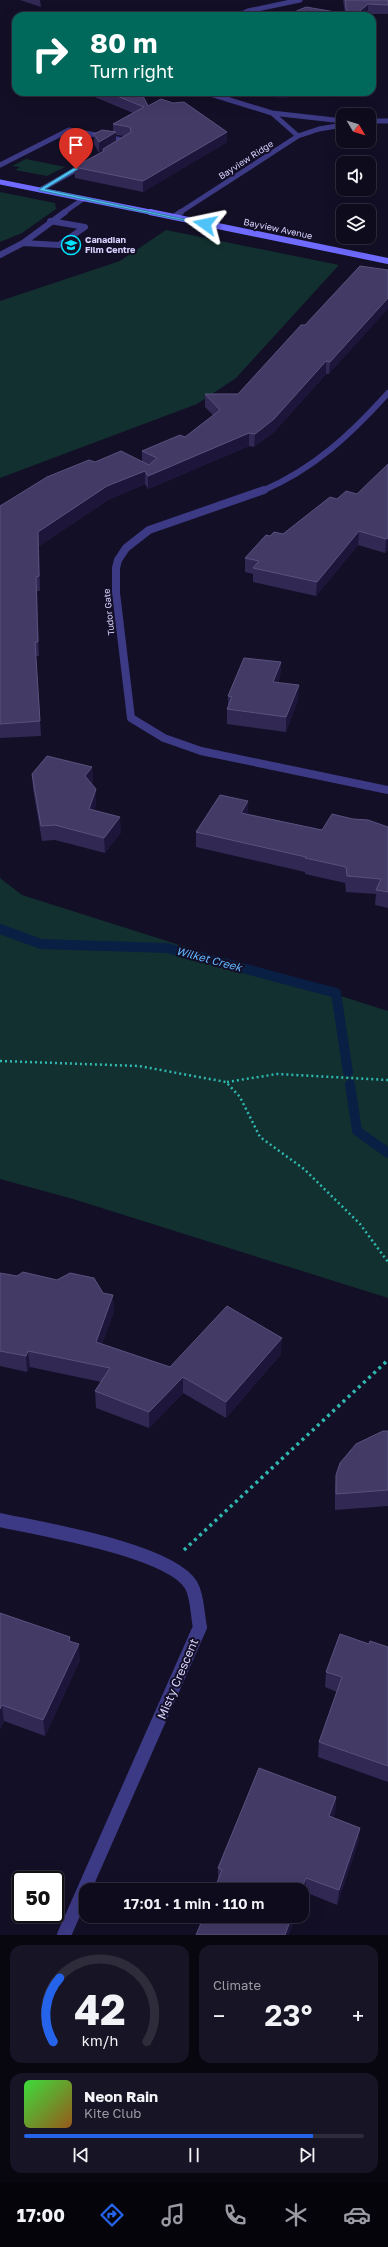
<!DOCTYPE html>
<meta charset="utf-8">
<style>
body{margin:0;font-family:"Golos Text",sans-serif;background:#171425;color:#f1f3f6;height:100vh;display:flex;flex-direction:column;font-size:15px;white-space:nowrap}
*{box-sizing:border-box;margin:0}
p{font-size:13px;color:#9b9ba3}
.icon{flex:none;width:22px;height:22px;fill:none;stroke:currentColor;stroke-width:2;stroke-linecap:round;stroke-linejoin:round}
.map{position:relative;height:1935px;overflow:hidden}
.side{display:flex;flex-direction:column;gap:10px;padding:10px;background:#08060f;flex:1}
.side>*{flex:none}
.top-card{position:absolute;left:12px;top:12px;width:364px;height:84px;border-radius:12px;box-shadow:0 4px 16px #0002,0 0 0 1px #2e2b3b;background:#00695c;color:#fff;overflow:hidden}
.needle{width:26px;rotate:128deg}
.tools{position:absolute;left:336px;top:108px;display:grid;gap:8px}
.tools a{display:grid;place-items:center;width:40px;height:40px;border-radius:8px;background:#0e0b1c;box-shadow:0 4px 16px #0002,0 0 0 1px #2e2b3b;font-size:20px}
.speed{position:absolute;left:12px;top:1871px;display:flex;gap:8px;font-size:20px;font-weight:700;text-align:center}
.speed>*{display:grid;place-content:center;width:52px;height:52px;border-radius:50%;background:#0e0b1c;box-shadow:0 4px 16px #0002,0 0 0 1px #2e2b3b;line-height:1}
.speed .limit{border:2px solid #111;border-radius:6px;background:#fff;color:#111}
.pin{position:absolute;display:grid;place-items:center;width:34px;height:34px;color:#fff;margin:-41px -17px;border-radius:50% 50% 50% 0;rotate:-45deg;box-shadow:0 0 4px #0007}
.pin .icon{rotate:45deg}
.me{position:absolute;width:44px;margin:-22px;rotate:282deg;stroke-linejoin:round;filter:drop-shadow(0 0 3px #0008)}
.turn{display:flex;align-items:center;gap:14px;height:84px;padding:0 12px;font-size:18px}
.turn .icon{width:52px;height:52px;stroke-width:2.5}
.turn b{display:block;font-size:28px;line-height:34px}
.big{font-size:30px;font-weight:600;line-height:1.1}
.side .widget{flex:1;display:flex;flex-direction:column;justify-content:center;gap:6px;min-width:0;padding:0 14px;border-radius:12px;background:#171425}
.side .dial{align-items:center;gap:0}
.dial svg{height:104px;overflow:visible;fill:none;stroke:#2e2b3b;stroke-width:7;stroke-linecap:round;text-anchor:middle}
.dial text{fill:#f1f3f6;stroke:none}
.song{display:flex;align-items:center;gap:12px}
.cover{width:48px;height:48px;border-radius:6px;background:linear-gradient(135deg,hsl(120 70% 55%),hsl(30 70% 35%))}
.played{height:4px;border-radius:2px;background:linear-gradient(90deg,#2563eb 85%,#2e2b3b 85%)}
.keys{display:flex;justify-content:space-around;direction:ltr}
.heat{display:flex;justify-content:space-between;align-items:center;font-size:22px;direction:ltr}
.side .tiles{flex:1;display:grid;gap:10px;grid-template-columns:1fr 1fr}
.widget:last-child{grid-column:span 2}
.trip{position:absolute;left:79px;top:1883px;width:230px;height:40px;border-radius:12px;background:#0e0b1c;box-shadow:0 4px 16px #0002,0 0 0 1px #2e2b3b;font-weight:600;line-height:40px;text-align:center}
.menu{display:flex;height:64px;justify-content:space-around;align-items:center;background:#06040b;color:#9b9ba3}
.menu .icon{width:28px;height:28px}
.menu .on{color:#2563eb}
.menu b{font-size:18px;color:#f1f3f6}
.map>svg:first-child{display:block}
.green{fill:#12302f}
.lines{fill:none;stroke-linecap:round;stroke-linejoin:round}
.stream{stroke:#0a1f44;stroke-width:10}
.path-far1{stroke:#2fb8b0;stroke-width:2.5;stroke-dasharray:2 3;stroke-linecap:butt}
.path{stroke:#2fb8b0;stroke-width:3.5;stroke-dasharray:3 4;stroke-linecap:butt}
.service-far1{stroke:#3d3a85;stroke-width:5}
.service{stroke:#3d3a85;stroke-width:6}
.minor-far3{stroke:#3d3a85;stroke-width:5}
.minor-far2{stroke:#3d3a85;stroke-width:6}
.minor-far1{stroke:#3d3a85;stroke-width:8}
.minor{stroke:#3d3a85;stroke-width:14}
.secondary-far1{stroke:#6f6bff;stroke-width:5}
.secondary{stroke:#6f6bff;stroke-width:6}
.wall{fill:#312854;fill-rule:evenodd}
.shaded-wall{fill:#1d163a}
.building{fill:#433a66;stroke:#5a527e}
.route{fill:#4fc3f7;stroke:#337fa1}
.labels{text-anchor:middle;stroke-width:4;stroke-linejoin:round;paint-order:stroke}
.far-street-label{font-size:9px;fill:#d9d4ff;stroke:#130f26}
.far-poi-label{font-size:9px;font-weight:bold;fill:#d9d4ff;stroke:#130f26;text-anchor:start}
.water-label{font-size:11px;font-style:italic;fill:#62b6ff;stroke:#130f26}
.near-street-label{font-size:12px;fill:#d9d4ff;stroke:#130f26}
</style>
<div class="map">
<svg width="388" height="1935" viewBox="0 0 388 1935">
<rect width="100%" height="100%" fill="#130f26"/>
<!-- green -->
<path class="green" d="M26,159L65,167L47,176L15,170L20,167L12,166Z
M0,192L55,203L56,209L22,233L0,242Z
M166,230L339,265L236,378L197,404L0,478V301L120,261Z
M0,878L22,895L388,1011V1298L73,1199L0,1179Z"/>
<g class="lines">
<!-- stream -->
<path class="stream" d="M0,929L41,944L167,948L336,993L348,1072
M350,1084L357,1131L388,1153"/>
<!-- path-far1 -->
<path class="path-far1" d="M0,1061L139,1066L226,1082L240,1097L260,1137L304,1169L360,1224L388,1262
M227,1082L277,1074L388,1080"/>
<!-- path -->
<path class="path" d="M184,1550L388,1360"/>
<!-- service-far1 -->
<path class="service-far1" d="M0,165L69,130L128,141L124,143
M40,190L86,164
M63,213L83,199"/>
<!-- service -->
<path class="service" d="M23,243L59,245L85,227L50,221
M0,255L23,243L65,212"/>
<!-- minor-far3 -->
<path class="minor-far3" d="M237,16L248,11L300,0
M272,113L343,121
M369,121H388
M298,136L319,129L343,125
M179,213L298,136L272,113L204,92"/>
<!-- minor-far2 -->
<path class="minor-far2" d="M174,217L181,212
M262,491C314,469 351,434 388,393"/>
<!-- minor-far1 -->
<path class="minor-far1" d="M264,490L149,530L126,548L118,560L116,568V593L131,718L164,738L201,751L388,790"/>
<!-- minor -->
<path class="minor" d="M0,1520C41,1529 170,1550 191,1585C198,1597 197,1614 200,1627L64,1935"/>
<!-- secondary-far1 -->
<path class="secondary-far1" d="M0,182L155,213"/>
<!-- secondary -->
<path class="secondary" d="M150,212L388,261"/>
</g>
<!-- wall -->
<path class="wall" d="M20,0H40L41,7Z
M343,0H388V14H368L365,16H285L345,14Z
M79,92H141L148,106L227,142L143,192L75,178L74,167L103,152V150L99,153L94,144V134L113,132V124L133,113L85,93L79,94ZM116,135L124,136L116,141Z
M272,92H341V93L278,98Z
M360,266L329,374H326L274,432L254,447L249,446L148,489L145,484L108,500L39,546L40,591H37L39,656H36L41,736L0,738V506L95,462L142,461V451L185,437L213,415L205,407V394H238L305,325Z
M388,464V550L385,553L358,545L316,596L253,582V574L245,572V558L270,536L283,534L337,499L357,494Z
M281,662L280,677L278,682L298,700L286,732L227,724V709L228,707V696Z
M92,767L93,782L91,784L96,805L94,810L121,832L105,853L55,840L42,841L33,789L32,774Z
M248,814L322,830L385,827H388V908L375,905L376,894L346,892L345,883L305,874V872L196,847V832Z
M0,1273L114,1311L102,1344L170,1367L281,1354L226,1418L183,1393L149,1428L96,1408L95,1391L101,1382L30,1367L27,1372L0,1366Z
M388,1431V1506L335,1510V1491L336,1475Z
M0,1613L70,1637V1641L80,1660L45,1736L4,1721L0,1729Z
M369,1644L388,1647V1782L318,1757L319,1742L337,1692L325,1687L326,1672Z
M336,1797L335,1813L333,1818L360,1828L358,1843L337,1905L305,1892L302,1900V1890L218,1882V1868Z"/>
<!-- shaded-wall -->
<path class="shaded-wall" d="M368,4V14L365,16H354Z
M79,92H85V93L79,94Z
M278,92H341V93L278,98Z
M116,132V143L103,149V150L99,153V142Z
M227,132V142L143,192V181Z
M388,298V309L329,374L330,362Z
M326,361V374L274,432L254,447L255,434Z
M249,433V446L148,489V476Z
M145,471V484L108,500L39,546L40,591L38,532L107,486Z
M359,531L358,545L316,596L317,582Z
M388,538V550L385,553L386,539Z
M36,577L37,591L39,656L38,642Z
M281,662L280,677L272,696L273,682Z
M299,685L298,700L286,732V717Z
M92,767L93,782L85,791V776Z
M96,789V805L90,824L89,809Z
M248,801V816L241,813Z
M120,817L121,832L105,853L104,838Z
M113,1295L114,1311L97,1358L96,1342Z
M282,1338L281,1354L226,1418V1402Z
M28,1351L30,1367L27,1372L26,1356Z
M183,1377V1393L149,1428V1412Z
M79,1644L80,1660L45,1736L43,1720Z
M2,1705L4,1721L0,1729V1709Z
M336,1797L335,1813L328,1832L329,1816Z
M360,1828L358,1843L337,1905L339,1890Z
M306,1878L305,1892L302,1900V1890H301Z
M292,1916H296L289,1935H285Z"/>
<!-- building -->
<path class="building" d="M345,0H388V5L368,4L354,16H285L306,7L347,14Z
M107,92H141L148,106L161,99L173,103L184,102L227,132L143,181L74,167L104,151L103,149L131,132L130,127L113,124L144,107Z
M102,130L116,132L99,142L94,134Z
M360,266L388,270V298L330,362L326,361L274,419L255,434L249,433L148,476L145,471L107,486L38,532L39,576L36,577L38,642H35L40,721L0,724V506L47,477L89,460L95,462L121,451L149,465L157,458L142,451L180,435L185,437L220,410L205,394H238L301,325H305Z
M388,464V538L386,539L359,531L317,582L253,568L259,561L245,558L266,535L270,536L274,532L283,534L330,497L337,499L346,491L357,494Z
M244,658L281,662L273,682L299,685L286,717L227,709L232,697L228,696Z
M47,756L92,767L85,776L96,789L89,809L120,817L104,838L55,825L41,826L32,774Z
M220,795L248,801L241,813L322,830L332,814L353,819L368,820L388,827V892L376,890L381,879L347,876L346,867L305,858L306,857L196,832Z
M23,1272L57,1280L70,1273L94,1278L103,1293L113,1295L96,1342L170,1367L227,1306L282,1338L226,1402L183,1377L149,1412L95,1391L110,1368L28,1351L26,1356L0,1351V1273L17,1276Z
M383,1431H388V1490L336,1494V1475L340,1463L356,1444Z
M0,1613L70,1637L69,1641L79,1644L43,1720L2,1705L0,1709Z
M340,1634L369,1644L370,1641L388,1647V1766L319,1742L342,1677L326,1672Z
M259,1768L336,1797L329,1816L360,1828L339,1890L306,1878L301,1890H214L222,1870L218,1868Z
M204,1916H292L285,1935H196Z"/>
<!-- route -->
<path class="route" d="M74,168L78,169L45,189L207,224L205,225L38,190Z"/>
<!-- icons -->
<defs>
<g id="university-ring" transform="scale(1)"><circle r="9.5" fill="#130f26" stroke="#00e5ff" stroke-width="1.5"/><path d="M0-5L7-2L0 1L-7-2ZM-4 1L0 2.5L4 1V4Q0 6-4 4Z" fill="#00e5ff"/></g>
</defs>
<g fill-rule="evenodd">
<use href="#university-ring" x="71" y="245"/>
</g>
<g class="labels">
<!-- far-street labels -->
<g class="far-street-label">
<text transform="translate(246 160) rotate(-33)" y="3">Bayview Ridge</text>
<text transform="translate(278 229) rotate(12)" y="3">Bayview Avenue</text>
<text transform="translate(109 612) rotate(-96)" y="3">Tudor Gate</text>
</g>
<!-- far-poi labels -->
<g class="far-poi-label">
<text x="85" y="243">Canadian<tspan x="85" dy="10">Film Centre</tspan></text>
</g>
<!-- water labels -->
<g class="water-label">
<text transform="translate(209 959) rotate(15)" y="4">Wilket Creek</text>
</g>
<!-- near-street labels -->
<g class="near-street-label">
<text transform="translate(178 1679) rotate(-67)" y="4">Misty Crescent</text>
</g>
</g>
</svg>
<div class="tools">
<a><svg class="needle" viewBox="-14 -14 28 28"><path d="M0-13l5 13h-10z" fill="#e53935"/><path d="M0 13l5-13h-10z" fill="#9b9ba3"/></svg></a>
<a><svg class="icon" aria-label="sound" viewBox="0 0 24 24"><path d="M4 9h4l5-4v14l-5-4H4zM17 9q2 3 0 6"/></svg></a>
<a><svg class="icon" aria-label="layers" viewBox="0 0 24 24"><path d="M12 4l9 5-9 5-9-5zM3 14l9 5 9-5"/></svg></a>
</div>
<div class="speed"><div class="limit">50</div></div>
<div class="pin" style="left:76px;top:169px;background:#d93025"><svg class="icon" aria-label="arrive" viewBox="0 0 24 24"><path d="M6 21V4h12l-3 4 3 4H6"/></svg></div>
<svg class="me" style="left:205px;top:224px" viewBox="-20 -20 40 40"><path d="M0-17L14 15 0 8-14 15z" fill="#4fc3f7" stroke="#fff" stroke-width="4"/></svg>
<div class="trip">17:01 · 1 min · 110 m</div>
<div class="top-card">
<div class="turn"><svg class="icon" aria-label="right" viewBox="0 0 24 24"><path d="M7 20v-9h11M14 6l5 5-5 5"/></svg><div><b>80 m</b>Turn right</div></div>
</div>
</div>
<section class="side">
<div class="tiles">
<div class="widget dial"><svg viewBox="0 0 100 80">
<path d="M14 69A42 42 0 1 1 86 69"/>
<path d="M14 69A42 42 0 0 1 19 20" stroke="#2563eb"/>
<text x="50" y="56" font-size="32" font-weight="700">42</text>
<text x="50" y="72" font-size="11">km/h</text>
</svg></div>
<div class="widget"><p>Climate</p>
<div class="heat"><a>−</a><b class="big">23°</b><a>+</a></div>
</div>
<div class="widget">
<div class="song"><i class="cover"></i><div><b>Neon Rain</b><p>Kite Club</p></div></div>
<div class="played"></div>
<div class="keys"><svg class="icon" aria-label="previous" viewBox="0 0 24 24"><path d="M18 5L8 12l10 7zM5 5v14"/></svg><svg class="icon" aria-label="pause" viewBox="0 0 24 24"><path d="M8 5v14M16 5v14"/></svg><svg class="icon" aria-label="next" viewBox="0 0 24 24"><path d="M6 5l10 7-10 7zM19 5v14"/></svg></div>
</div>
</div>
</section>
<nav class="menu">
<b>17:00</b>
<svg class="icon on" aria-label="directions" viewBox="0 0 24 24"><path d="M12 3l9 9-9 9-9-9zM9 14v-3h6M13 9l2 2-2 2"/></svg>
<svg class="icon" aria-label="music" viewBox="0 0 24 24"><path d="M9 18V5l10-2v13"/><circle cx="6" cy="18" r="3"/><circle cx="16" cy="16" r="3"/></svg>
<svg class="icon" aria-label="phone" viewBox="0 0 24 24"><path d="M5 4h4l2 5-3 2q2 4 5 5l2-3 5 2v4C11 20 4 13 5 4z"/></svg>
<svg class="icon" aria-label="climate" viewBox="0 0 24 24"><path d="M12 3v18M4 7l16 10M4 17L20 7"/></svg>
<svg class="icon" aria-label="car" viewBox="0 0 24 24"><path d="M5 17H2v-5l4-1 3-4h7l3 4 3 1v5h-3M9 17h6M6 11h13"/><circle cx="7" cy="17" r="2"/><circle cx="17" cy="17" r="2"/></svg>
</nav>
